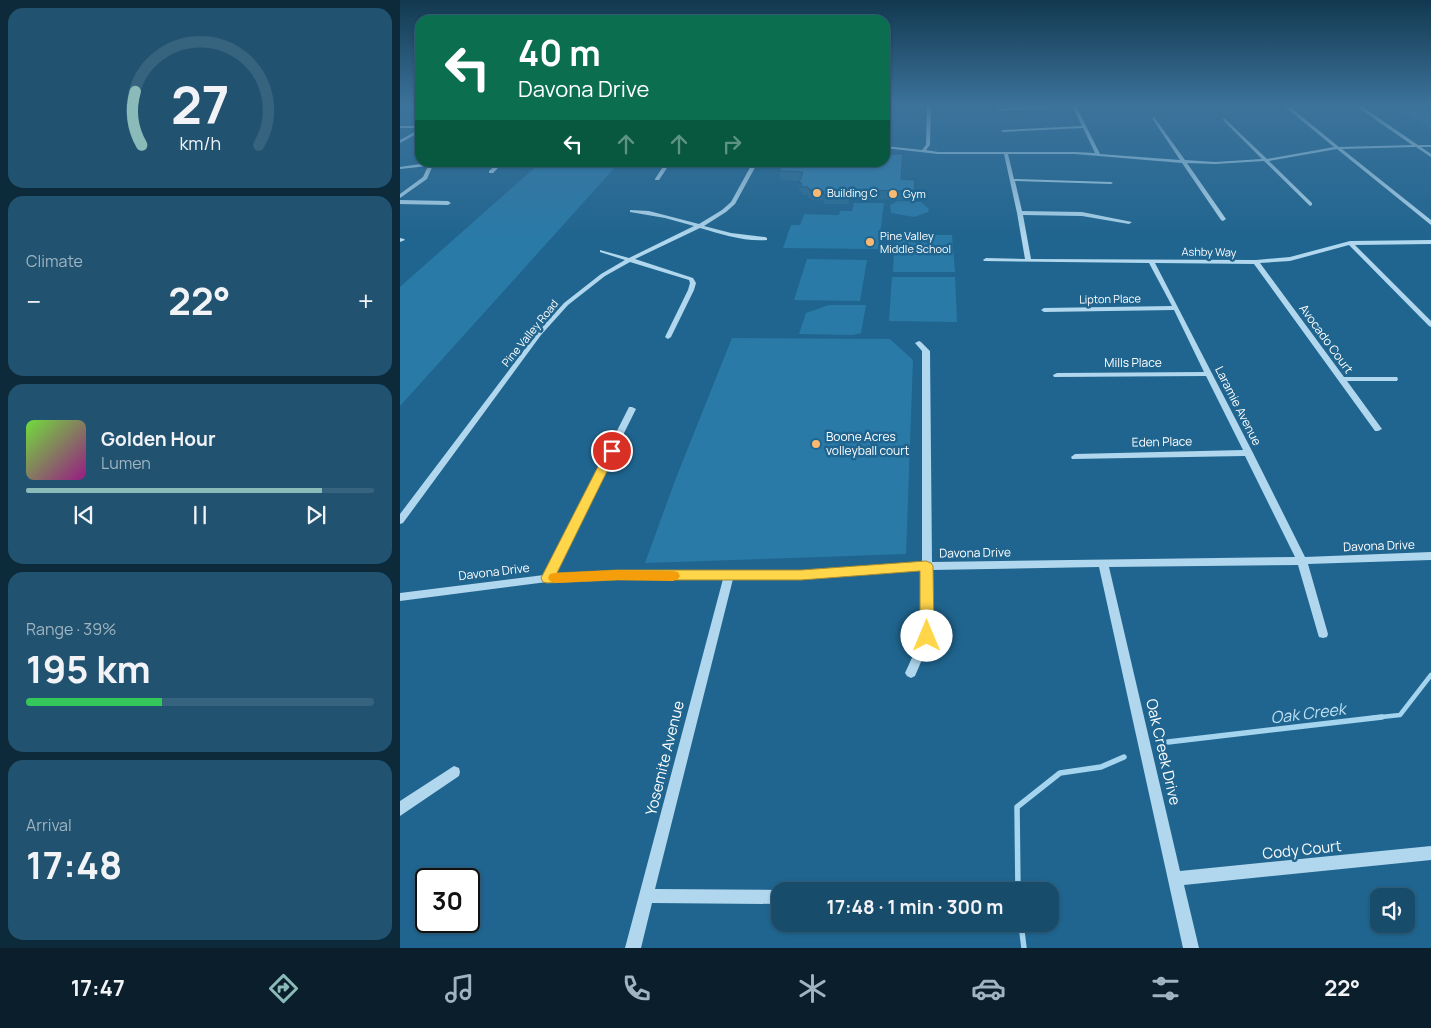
<!DOCTYPE html>
<meta charset="utf-8">
<style>
body{margin:0;font-family:Manrope,sans-serif;background:#215371;color:#f1f3f6;height:100vh;display:flex;flex-direction:column;font-size:19px;white-space:nowrap}
*{box-sizing:border-box;margin:0}
p{font-size:16px;color:#9fb4c1}
.icon{flex:none;width:28px;height:28px;fill:none;stroke:currentColor;stroke-width:2;stroke-linecap:round;stroke-linejoin:round}
.map{position:relative;flex:1;overflow:hidden}
.sheet{display:flex;flex-direction:column;gap:8px;padding:8px;background:#0d2a3b;width:400px}
.sheet>*{flex:none}
.banner{position:absolute;left:15px;top:15px;width:475px;height:152px;border-radius:15px;box-shadow:0 1px 4px #0004,0 0 0 1px #36637e;background:#0b6e4f;color:#fff;overflow:hidden}
.tools{position:absolute;left:970px;top:888px;display:grid;gap:10px}
.tools a{display:grid;place-items:center;width:45px;height:45px;border-radius:10px;background:#184c6b;box-shadow:0 1px 4px #0004,0 0 0 1px #36637e;font-size:25px}
.speed{position:absolute;left:15px;top:868px;display:flex;gap:10px;font-size:25px;font-weight:700;text-align:center}
.speed>*{display:grid;place-content:center;width:65px;height:65px;border-radius:50%;background:#184c6b;box-shadow:0 1px 4px #0004,0 0 0 1px #36637e;line-height:1}
.speed .limit{border:2px solid #111;border-radius:8px;background:#fff;color:#111}
.pin{position:absolute;display:grid;place-items:center;width:42px;height:42px;color:#fff;margin:-21px;border:2px solid #fff;border-radius:50%;box-shadow:0 1px 5px #0007}
.me{position:absolute;width:55px;margin:-28px;rotate:0deg;stroke-linejoin:round;filter:drop-shadow(0 0 4px #0008)}
.turn{display:flex;align-items:center;gap:18px;height:105px;padding:0 20px;font-size:22px}
.turn .icon{width:65px;height:65px;stroke-width:2.5}
.turn b{display:block;font-size:35px;line-height:42px}
.lanes{display:flex;align-items:center;height:48px;padding:0 20px;background:#0003;justify-content:center;gap:25px;direction:ltr}
.lanes .off{opacity:.35}
.big{font-size:38px;font-weight:700;line-height:1.1}
.sheet .widget{flex:1;display:flex;flex-direction:column;justify-content:center;gap:8px;min-width:0;padding:0 18px;border-radius:15px;background:#215371}
.sheet .dial{align-items:center;gap:0}
.dial svg{height:130px;overflow:visible;fill:none;stroke:#36637e;stroke-width:7;stroke-linecap:round;text-anchor:middle}
.dial text{fill:#f1f3f6;stroke:none}
.song{display:flex;align-items:center;gap:15px}
.cover{width:60px;height:60px;border-radius:8px;background:linear-gradient(135deg,hsl(100 70% 55%),hsl(310 70% 35%))}
.played{height:5px;border-radius:2px;background:linear-gradient(90deg,#8bbbb9 85%,#36637e 85%)}
.keys{display:flex;justify-content:space-around;direction:ltr}
.heat{display:flex;justify-content:space-between;align-items:center;font-size:28px;direction:ltr}
.charge{height:8px;border-radius:4px;background:linear-gradient(90deg,#34c759 39%,#36637e 0)}
.trip{position:absolute;left:371px;top:882px;width:288px;height:50px;border-radius:15px;background:#184c6b;box-shadow:0 1px 4px #0004,0 0 0 1px #36637e;font-weight:700;line-height:50px;text-align:center}
.menu{display:flex;height:80px;justify-content:space-around;align-items:center;background:#0a1e2b;color:#9fb4c1}
.menu .icon{width:35px;height:35px}
.menu .current{color:#8bbbb9}
.menu b{font-size:22px;color:#f1f3f6}
main{display:flex;flex:1;min-height:0}
.map>svg:first-child{display:block}
.green{fill:#2a7aa8}
.lines{fill:none;stroke-linecap:round;stroke-linejoin:round}
.stream-far1{stroke:#a4d4ee;stroke-width:4.5}
.stream{stroke:#a4d4ee;stroke-width:5.5}
.minor{fill:#b0d7ed;fill-rule:evenodd}
.wall{fill:#296d95}
.shaded-wall{fill:#225979}
.building{fill:#307fad;stroke:#225979}
.route{fill:#ffd54a;stroke:#a68a30}
.slow{fill:#f59e0b}
.poi-dot{fill:#fab971;stroke:#20658f;stroke-width:2}
.labels{text-anchor:middle;stroke-width:5;stroke-linejoin:round;paint-order:stroke}
.far-poi-label{font-size:11px;fill:#fff;stroke:#20658f;text-anchor:start}
.far-street-label{font-size:11px;fill:#fff;stroke:#20658f}
.street-label{font-size:12px;fill:#fff;stroke:#20658f}
.poi-label{font-size:12px;fill:#fff;stroke:#20658f;text-anchor:start}
.near-street-label{font-size:15px;fill:#fff;stroke:#20658f}
.near-water-label{font-size:16px;font-style:italic;fill:#bce0f4;stroke:#20658f}
</style>
<main>
<section class="sheet">
<div class="widget dial"><svg viewBox="0 0 100 80">
<path d="M14 69A42 42 0 1 1 86 69"/>
<path d="M14 69A42 42 0 0 1 10 36" stroke="#8bbbb9"/>
<text x="50" y="56" font-size="32" font-weight="700">27</text>
<text x="50" y="72" font-size="11">km/h</text>
</svg></div>
<div class="widget"><p>Climate</p>
<div class="heat"><a>−</a><b class="big">22°</b><a>+</a></div>
</div>
<div class="widget">
<div class="song"><i class="cover"></i><div><b>Golden Hour</b><p>Lumen</p></div></div>
<div class="played"></div>
<div class="keys"><svg class="icon" aria-label="previous" viewBox="0 0 24 24"><path d="M18 5L8 12l10 7zM5 5v14"/></svg><svg class="icon" aria-label="pause" viewBox="0 0 24 24"><path d="M8 5v14M16 5v14"/></svg><svg class="icon" aria-label="next" viewBox="0 0 24 24"><path d="M6 5l10 7-10 7zM19 5v14"/></svg></div>
</div>
<div class="widget"><p>Range · 39%</p><b class="big">195 km</b><div class="charge"></div></div>
<div class="widget"><p>Arrival</p><b class="big">17:48</b></div>
</section>
<div class="map">
<svg width="1031" height="948" viewBox="0 0 1031 948">
<rect width="100%" height="100%" fill="#20658f"/>
<!-- green -->
<path class="green" d="M992,106H1031V129Z
M140,163H219L0,406V287Z
M498,201L521,202L529,209L528,212L514,217L491,213L490,205Z
M454,203H484L478,249L383,248L391,225H400L404,214L439,215L440,211H452Z
M495,235H552L555,272H493Z
M407,259L467,260L460,301L394,300Z
M492,277H555L557,322L489,321Z
M429,305H466L461,333L453,335L399,334L406,313Z
M332,338L490,339L513,360L506,554L245,563L276,478Z"/>
<g class="lines">
<!-- stream-far1 -->
<path class="stream-far1" d="M972,718L1000,715L1031,675"/>
<!-- stream -->
<path class="stream" d="M768,742L982,717
M618,891L617,807L660,773L701,767L724,757
M621,924L624,948"/>
<!-- minor -->
<path class="minor" d="M527,106H531L530,145L526,150L538,152H675L695,153L683,128L603,132L601,131L603,130L682,126L672,106H676L700,154L780,160L752,118L754,117L785,160L815,162L862,159L823,120L824,118L867,159L934,147L884,106H889L939,147L1012,145L956,106H961L1018,145H1031V147H1021L1031,154V157L1016,147L942,149L1031,220V225L937,149L869,161L912,203V205L910,206L864,161L815,164L787,163L826,219L823,221L821,220L782,163L675,154H608L614,179L711,182L713,183L711,184L615,181L622,211L682,212L732,222L729,224L682,216L623,215L631,259L856,260L890,257L950,241L1031,240V244L955,245L1031,321V327L1029,326L949,245L890,261L860,263L944,377H997L998,379L997,381H947L982,429L978,431H975L854,264L755,263L853,453L905,557L1031,552V560L908,564L928,634L927,637L923,638L919,637L918,634L898,565L709,567L780,871L1031,846V860L784,885L799,948H783L699,567L532,570V636L515,676L511,678L507,676L505,673L522,636V570L401,579H333L255,889L380,890L384,891H380V904L252,903L241,948H225L323,579H217L147,582L0,601V593L144,575L229,407H232L236,409L154,574L217,571H401L522,563V351L515,343L519,341L521,342L530,351L532,562L895,557L845,456L672,459L671,457L675,454L843,450L806,376L654,377L653,375L657,373L804,372L774,310L644,312L641,310L644,308L772,306L749,263L584,261L583,260L586,258L625,259L617,213L604,154H538L485,148V146L522,150L526,145Z
M644,106H669L598,111L596,110Z
M0,126H20V128H0Z
M20,129V132L0,143V140Z
M34,162H51L33,165L27,179L0,198V194L23,177L28,166L0,169V167Z
M99,162H104L93,173H89V171Z
M266,162H271L259,180H255V179Z
M353,162H358L335,204L326,212L304,226L331,233L365,237L367,238V240C345,242 321,234 300,228L235,259L293,278L296,283L294,290L271,337L268,339L265,337L288,290L290,283L289,280L230,262L205,276L168,305L141,335L3,523L0,524V514L137,333L164,303L201,274L225,260L200,252V250L229,258L294,226L265,218L230,212V210L249,211L299,224L322,210L331,202Z
M0,200L48,201L51,203L48,205L0,204Z
M0,238L4,239L5,240L0,242Z
M54,766L59,768L60,772L59,776L0,816V801Z"/>
</g>
<!-- wall -->
<path class="wall" d="M503,162L502,179L515,188L514,200L450,199L449,204H424L423,200H411V198H408V195H402V192H400L399,183L400,181L380,180L379,171Z"/>
<!-- shaded-wall -->
<path class="shaded-wall" d="M450,190V199L449,204V195Z"/>
<!-- building -->
<path class="building" d="M485,154H503L501,179L515,180L514,191L450,190L449,195H423L424,191H410L411,189H408V187H401L402,183H399L403,172L379,171L383,162H485Z"/>
<!-- sky -->
<linearGradient id="sky" x2="0" y2="1"><stop stop-color="#12384f"/><stop offset="0.44" stop-color="#3c739b"/><stop offset="1" stop-color="#3c739b" stop-opacity="0"/></linearGradient>
<rect width="1031" height="239" fill="url(#sky)"/>
<!-- route -->
<path class="route" d="M212,448L217,451L157,573L217,570H401L526,561L531,563L533,566L534,636L532,640L527,642L522,640L520,636V571L401,580H217L147,583L143,582L141,578L206,451Z"/>
<!-- slow -->
<path class="slow" d="M217,570L273,571L278,572L280,576L278,579L273,581L217,580L155,583L150,581L148,578L150,574L155,573Z"/>
<!-- markers -->
<g class="poi-dot">
<circle cx="417" cy="193" r="5"/>
<circle cx="493" cy="194" r="5"/>
<circle cx="470" cy="242" r="5"/>
<circle cx="416" cy="444" r="5"/>
</g>
<g class="labels">
<!-- far-poi labels -->
<g class="far-poi-label">
<text x="427" y="197">Building C</text>
<text x="503" y="198">Gym</text>
<text x="480" y="240">Pine Valley<tspan x="480" dy="13">Middle School</tspan></text>
</g>
<!-- far-street labels -->
<g class="far-street-label">
<text transform="translate(809 252) rotate(1)" y="4">Ashby Way</text>
<text transform="translate(710 299) rotate(-1)" y="4">Lipton Place</text>
<text transform="translate(130 333) rotate(-51)" y="4">Pine Valley Road</text>
</g>
<!-- street labels -->
<g class="street-label">
<text transform="translate(926 339) rotate(54)" y="4">Avocado Court</text>
<text x="733" y="367">Mills Place</text>
<text transform="translate(838 406) rotate(63)" y="4">Laramie Avenue</text>
<text transform="translate(762 442) rotate(-1)" y="4">Eden Place</text>
<text transform="translate(979 546) rotate(-2)" y="4">Davona Drive</text>
<text transform="translate(575 553) rotate(-1)" y="4">Davona Drive</text>
<text transform="translate(94 572) rotate(-7)" y="4">Davona Drive</text>
</g>
<!-- poi labels -->
<g class="poi-label">
<text x="426" y="441">Boone Acres<tspan x="426" dy="14">volleyball court</tspan></text>
</g>
<!-- near-street labels -->
<g class="near-street-label">
<text transform="translate(763 752) rotate(77)" y="5">Oak Creek Drive</text>
<text transform="translate(265 758) rotate(-76)" y="5">Yosemite Avenue</text>
<text transform="translate(902 850) rotate(-6)" y="5">Cody Court</text>
</g>
<!-- near-water labels -->
<g class="near-water-label">
<text transform="translate(908 713) rotate(-7)" y="6">Oak Creek</text>
</g>
</g>
</svg>
<div class="tools">
<a><svg class="icon" aria-label="sound" viewBox="0 0 24 24"><path d="M4 9h4l5-4v14l-5-4H4zM17 9q2 3 0 6"/></svg></a>
</div>
<div class="speed"><div class="limit">30</div></div>
<div class="pin" style="left:212px;top:451px;background:#d93025"><svg class="icon" aria-label="arrive" viewBox="0 0 24 24"><path d="M6 21V4h12l-3 4 3 4H6"/></svg></div>
<svg class="me" style="left:527px;top:636px" viewBox="-20 -20 40 40"><circle r="19" fill="#fff"/><path d="M0-13L10 11 0 6-10 11z" fill="#ffd54a"/></svg>
<div class="trip">17:48 · 1 min · 300 m</div>
<div class="banner">
<div class="turn"><svg class="icon" aria-label="left" viewBox="0 0 24 24"><path d="M17 20v-9H6M10 6l-5 5 5 5"/></svg><div><b>40 m</b>Davona Drive</div></div>
<div class="lanes"><svg class="icon" aria-label="left" viewBox="0 0 24 24"><path d="M17 20v-9H6M10 6l-5 5 5 5"/></svg><svg class="icon off" aria-label="ahead" viewBox="0 0 24 24"><path d="M12 20V5M6 11l6-6 6 6"/></svg><svg class="icon off" aria-label="ahead" viewBox="0 0 24 24"><path d="M12 20V5M6 11l6-6 6 6"/></svg><svg class="icon off" aria-label="right" viewBox="0 0 24 24"><path d="M7 20v-9h11M14 6l5 5-5 5"/></svg></div>
</div>
</div>
</main>
<nav class="menu">
<b>17:47</b>
<svg class="icon current" aria-label="directions" viewBox="0 0 24 24"><path d="M12 3l9 9-9 9-9-9zM9 14v-3h6M13 9l2 2-2 2"/></svg>
<svg class="icon" aria-label="music" viewBox="0 0 24 24"><path d="M9 18V5l10-2v13"/><circle cx="6" cy="18" r="3"/><circle cx="16" cy="16" r="3"/></svg>
<svg class="icon" aria-label="phone" viewBox="0 0 24 24"><path d="M5 4h4l2 5-3 2q2 4 5 5l2-3 5 2v4C11 20 4 13 5 4z"/></svg>
<svg class="icon" aria-label="climate" viewBox="0 0 24 24"><path d="M12 3v18M4 7l16 10M4 17L20 7"/></svg>
<svg class="icon" aria-label="car" viewBox="0 0 24 24"><path d="M5 17H2v-5l4-1 3-4h7l3 4 3 1v5h-3M9 17h6M6 11h13"/><circle cx="7" cy="17" r="2"/><circle cx="17" cy="17" r="2"/></svg>
<svg class="icon" aria-label="filters" viewBox="0 0 24 24"><path d="M4 7h16M4 17h16"/><circle cx="9" cy="7" r="2"/><circle cx="15" cy="17" r="2"/></svg>
<b>22°</b>
</nav>
